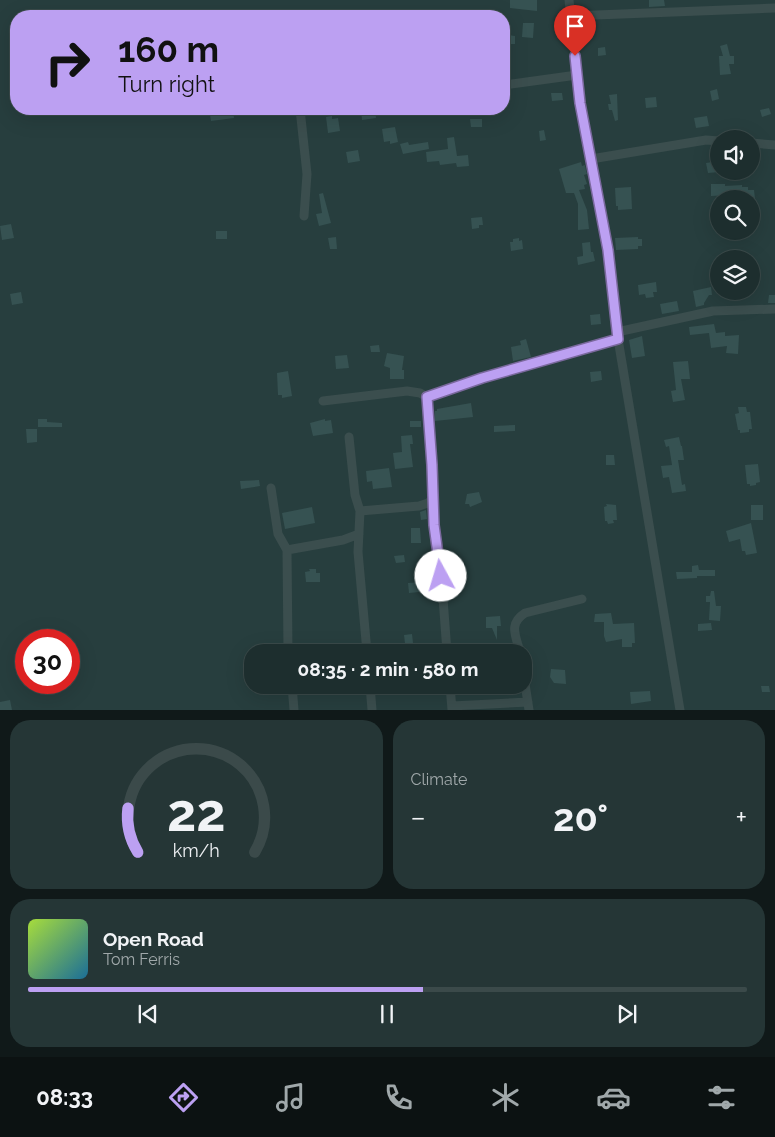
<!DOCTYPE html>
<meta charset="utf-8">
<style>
body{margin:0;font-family:Raleway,sans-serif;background:#253636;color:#f1f3f6;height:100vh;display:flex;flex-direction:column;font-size:19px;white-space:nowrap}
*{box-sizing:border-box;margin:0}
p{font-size:16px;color:#a0a8aa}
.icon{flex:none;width:28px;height:28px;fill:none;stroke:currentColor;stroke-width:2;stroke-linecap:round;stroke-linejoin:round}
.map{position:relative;height:710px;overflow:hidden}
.side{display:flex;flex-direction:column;gap:10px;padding:10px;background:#101919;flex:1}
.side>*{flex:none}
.top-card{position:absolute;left:10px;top:10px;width:500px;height:105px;border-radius:20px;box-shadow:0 5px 20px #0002,0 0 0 1px #3b4a4a;background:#bca0f2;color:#111;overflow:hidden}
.tools{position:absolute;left:710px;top:130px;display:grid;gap:10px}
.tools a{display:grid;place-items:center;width:50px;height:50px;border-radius:50%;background:#1d2e2e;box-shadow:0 5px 20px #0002,0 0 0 1px #3b4a4a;font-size:25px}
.speed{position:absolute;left:15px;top:629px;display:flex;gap:10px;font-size:25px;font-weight:700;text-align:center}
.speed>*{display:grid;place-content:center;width:65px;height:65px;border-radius:50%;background:#1d2e2e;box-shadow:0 5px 20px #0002,0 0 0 1px #3b4a4a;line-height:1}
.speed .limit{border:8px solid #d22;background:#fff;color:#111}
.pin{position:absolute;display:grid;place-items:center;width:42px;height:42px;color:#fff;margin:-51px -21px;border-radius:50% 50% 50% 0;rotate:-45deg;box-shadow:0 0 5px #0007}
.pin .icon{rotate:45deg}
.me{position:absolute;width:55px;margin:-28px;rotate:354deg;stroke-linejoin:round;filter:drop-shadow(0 0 4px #0008)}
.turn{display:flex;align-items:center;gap:18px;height:105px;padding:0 25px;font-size:22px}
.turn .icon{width:65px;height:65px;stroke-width:2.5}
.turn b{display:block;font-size:35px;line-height:42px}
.big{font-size:38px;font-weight:700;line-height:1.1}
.side .widget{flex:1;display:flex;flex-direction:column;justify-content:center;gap:8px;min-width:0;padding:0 18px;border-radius:20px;background:#253636}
.side .dial{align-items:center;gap:0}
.dial svg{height:130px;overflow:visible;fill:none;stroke:#3b4a4a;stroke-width:7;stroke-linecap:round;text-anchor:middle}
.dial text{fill:#f1f3f6;stroke:none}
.song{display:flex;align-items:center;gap:15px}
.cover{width:60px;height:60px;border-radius:8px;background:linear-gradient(135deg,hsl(80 70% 55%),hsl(200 70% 35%))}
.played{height:5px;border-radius:2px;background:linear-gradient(90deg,#bca0f2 55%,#3b4a4a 55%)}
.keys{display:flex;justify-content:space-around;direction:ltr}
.heat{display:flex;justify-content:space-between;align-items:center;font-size:28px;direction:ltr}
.side .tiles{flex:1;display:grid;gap:10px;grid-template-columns:1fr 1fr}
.widget:last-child{grid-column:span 2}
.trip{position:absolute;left:244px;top:644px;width:288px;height:50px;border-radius:20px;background:#1d2e2e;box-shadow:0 5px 20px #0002,0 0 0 1px #3b4a4a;font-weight:700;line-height:50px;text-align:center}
.menu{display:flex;height:80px;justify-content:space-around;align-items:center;background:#0c1212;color:#a0a8aa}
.menu .icon{width:35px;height:35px}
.menu .selected{color:#bca0f2}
.menu b{font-size:22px;color:#f1f3f6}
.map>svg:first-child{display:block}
.building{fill:#365252}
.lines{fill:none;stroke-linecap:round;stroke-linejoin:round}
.minor{stroke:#3b4e4e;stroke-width:9}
.route-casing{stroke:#7a689d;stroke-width:12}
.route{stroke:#bca0f2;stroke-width:9}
</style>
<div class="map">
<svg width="775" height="710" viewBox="0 0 775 710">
<rect width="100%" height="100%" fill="#273e3e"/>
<!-- building -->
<path class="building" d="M510,0H537V11L510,8Z
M649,0H664L665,6L649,7Z
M523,23H534L533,38L522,37Z
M508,35L515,36V44H508Z
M727,44L730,56H734V64H729L731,74L720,75L719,56H723L720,46Z
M605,47L606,55L598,56V48Z
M717,89L719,99L712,101L710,91Z
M551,93H562L563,100L552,101Z
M617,94L618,120L615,121L612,110H609L608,104H611L609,95Z
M656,97L657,107L646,108L645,98Z
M769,108L771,114L762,117L760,110Z
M209,109H233L234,118L211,121Z
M361,109H375L376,118L362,120Z
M332,116V119L338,118L340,131L328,133L326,117Z
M707,116L709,126L696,128L694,118Z
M470,119H482V127H471Z
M395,127L398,142L390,144V141L384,142L382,129Z
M544,130L546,140L540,141L539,131Z
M454,137L457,156L468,155L469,166L457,167L456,163L440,165L439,161L427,162L426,152L448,149L447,138Z
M408,142L409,145L428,142L429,149L403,154L400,144Z
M358,150L360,161L348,163L346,152Z
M719,161V172L708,173L706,163Z
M581,162L582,166L585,165L586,170L587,174L584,175L587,184L584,185L585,189L579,190L587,210L589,229L578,230V204L574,193H566L559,169Z
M711,184H725V186L742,185V187H748V190H754L755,199H733L732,195L711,196Z
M631,187L632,209L618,210V206H616L615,188Z
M323,193L331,223L319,226L316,214L322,213L319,194Z
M482,217L483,225H479V228L472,229L471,218Z
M11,224L14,238L2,240L0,226Z
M216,231H227V239H216Z
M336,237L337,249H330L328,238Z
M638,237V239H642V246H638V249L616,250L615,238Z
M519,238V241L522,240L523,249L511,251L510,242H513V239Z
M590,242L591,252H593L595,261L578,265L577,257L583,256V254L582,243Z
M656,282L657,292H653L654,297L646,298L645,294L639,295L638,285Z
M711,287L712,295H709L704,303V305L696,307L693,291Z
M21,292L23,303L12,305L10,294Z
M769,295H775V303H768Z
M677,301L679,311L662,314L660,304Z
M600,314L601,324L591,325L590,315Z
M714,324L716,333L725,332V336L739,335L738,354L726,353L727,346L711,348L709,333L690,335L689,327Z
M642,336L645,356L632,358L629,340Z
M526,339L531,357L513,361L511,347L521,345L520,341Z
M379,345L380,352H371L370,346Z
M387,353L404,356L402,370H404V379H390V368L384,366Z
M347,355L349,368L336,369L335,356Z
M688,361L690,379H681L685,400L673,402L671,391L676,390L673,362Z
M288,371L292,396L282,398V395H278L277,373Z
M601,371L602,380L591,382L590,372Z
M471,403L473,417L435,421V411H437V409Z
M738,407H746L747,412H750L752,429H749V432L740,433V430H738L735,414L739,413Z
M38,419H47V422L62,423V427H38Z
M325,419V421L331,420L333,433L313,436L310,423Z
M410,421H421V427H410Z
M515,425V431L494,432V426Z
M26,429H37V442L27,443Z
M412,435L413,444H410L413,467L395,469L393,453L402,452L401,436Z
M679,437L681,446H682L684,460H678L682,485L685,484L686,491L672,493L669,477L663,478L661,466L672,465L669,446L666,447L664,440Z
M606,455H614L615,465H606Z
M758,464L760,482L756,483V485L750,486V484H747L745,465Z
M389,468L392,487L373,489L372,481L367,482L366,471Z
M259,480L260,486L241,489L240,481Z
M479,492L482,502L470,507L469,504H465L467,494Z
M606,504L616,505L617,520H613L614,523L608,524L607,521H605L604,507L607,506Z
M751,505H763V520H751Z
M312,507L315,523L285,529L282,513Z
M426,510L427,519L421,520L420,512Z
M751,523L757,553L746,555L745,551H742L740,539L729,542L726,531Z
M411,528H420L421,543H411Z
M404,555L405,562L396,563L394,556Z
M452,564H462V575H453Z
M698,565L699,570H715V576H697V578L677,579L676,572H692V566Z
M309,569H316V573H320V582H306L305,572L310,571Z
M421,582L419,592L409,593L408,583Z
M711,591H714L716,606H721L720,621L709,620L710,602H706V596H710Z
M611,613L613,624L634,623L635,643H632V647H622V639L606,642L604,636V622H594L595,614Z
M500,616L501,626H497V640L492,628H486V617Z
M711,623L712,630L698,631V624Z
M412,634L414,652H406L404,635Z
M551,669L565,670L566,684L554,683L550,677Z
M39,682H53L54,694L45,695L44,693L40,694Z
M334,685H344V692H334Z
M761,686H769L770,692H762Z
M650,691L651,701L631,704L630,692Z
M10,700L12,710H0V702Z"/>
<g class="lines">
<!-- minor -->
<path class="minor" d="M569,0L580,103L608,250L618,339L680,710
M570,16L775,8
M504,85L577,75
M300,109L307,174L304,216
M751,143L775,145
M591,159L706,140L719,141
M617,332L713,311L775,309
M427,397L433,465L434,525L440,558L447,652
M323,401L407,391L420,393L427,397L482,378L618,339
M349,437L355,495L360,511L358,552L367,652
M271,488L278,534L287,550L288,652
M360,511L419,506L428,503L434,498
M287,550L343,540L359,534
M520,652C516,636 508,624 525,613L582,599
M522,664L529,710
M292,685L294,710
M370,685L372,710
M450,685L452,710
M452,706L528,702"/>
</g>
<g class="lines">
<!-- route casing -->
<g class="route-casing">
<path id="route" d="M441,576L434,525L432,465L427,397L482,378L618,339L608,250L580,103L575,56"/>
</g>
<!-- route -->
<use href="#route" class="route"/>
</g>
</svg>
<div class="tools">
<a><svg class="icon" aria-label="sound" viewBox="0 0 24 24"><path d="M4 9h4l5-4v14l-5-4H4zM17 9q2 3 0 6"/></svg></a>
<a><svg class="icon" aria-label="search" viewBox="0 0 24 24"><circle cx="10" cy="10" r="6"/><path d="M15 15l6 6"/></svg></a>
<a><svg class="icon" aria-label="layers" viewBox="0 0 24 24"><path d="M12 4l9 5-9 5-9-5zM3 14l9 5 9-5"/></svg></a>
</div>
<div class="speed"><div class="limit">30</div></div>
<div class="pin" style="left:575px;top:56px;background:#d93025"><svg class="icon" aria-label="arrive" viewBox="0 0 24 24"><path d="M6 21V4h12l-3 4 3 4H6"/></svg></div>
<svg class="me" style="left:441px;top:576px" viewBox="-20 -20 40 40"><circle r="19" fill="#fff"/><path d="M0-13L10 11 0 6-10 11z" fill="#bca0f2"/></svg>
<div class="trip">08:35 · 2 min · 580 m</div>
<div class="top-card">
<div class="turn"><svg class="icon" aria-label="right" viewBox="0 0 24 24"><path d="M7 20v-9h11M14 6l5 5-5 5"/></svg><div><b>160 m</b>Turn right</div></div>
</div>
</div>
<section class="side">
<div class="tiles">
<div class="widget dial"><svg viewBox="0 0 100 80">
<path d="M14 69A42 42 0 1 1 86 69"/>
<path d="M14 69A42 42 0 0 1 8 42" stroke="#bca0f2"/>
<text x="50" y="56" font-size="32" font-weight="700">22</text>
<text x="50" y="72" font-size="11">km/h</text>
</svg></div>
<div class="widget"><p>Climate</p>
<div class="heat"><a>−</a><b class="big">20°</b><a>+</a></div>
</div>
<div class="widget">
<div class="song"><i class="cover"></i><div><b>Open Road</b><p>Tom Ferris</p></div></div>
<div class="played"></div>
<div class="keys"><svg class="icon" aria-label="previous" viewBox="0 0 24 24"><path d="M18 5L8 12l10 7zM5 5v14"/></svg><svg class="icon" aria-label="pause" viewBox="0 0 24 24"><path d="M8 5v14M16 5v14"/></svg><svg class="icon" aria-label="next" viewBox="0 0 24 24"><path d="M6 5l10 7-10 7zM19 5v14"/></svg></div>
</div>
</div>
</section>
<nav class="menu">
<b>08:33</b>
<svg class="icon selected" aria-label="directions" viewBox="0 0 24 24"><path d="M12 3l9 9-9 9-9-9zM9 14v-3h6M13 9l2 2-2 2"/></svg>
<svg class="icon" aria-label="music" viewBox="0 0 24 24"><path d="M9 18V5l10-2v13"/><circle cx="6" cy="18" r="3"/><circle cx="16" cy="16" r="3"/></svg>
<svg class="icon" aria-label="phone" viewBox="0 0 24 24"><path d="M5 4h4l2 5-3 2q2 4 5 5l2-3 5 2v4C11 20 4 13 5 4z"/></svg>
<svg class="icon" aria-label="climate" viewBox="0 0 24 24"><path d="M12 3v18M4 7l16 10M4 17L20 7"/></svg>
<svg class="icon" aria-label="car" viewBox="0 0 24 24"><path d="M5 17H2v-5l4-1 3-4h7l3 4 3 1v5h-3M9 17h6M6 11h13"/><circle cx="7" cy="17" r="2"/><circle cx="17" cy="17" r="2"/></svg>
<svg class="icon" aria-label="filters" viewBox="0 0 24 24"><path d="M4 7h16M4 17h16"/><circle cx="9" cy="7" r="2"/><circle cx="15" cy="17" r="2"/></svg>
</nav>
